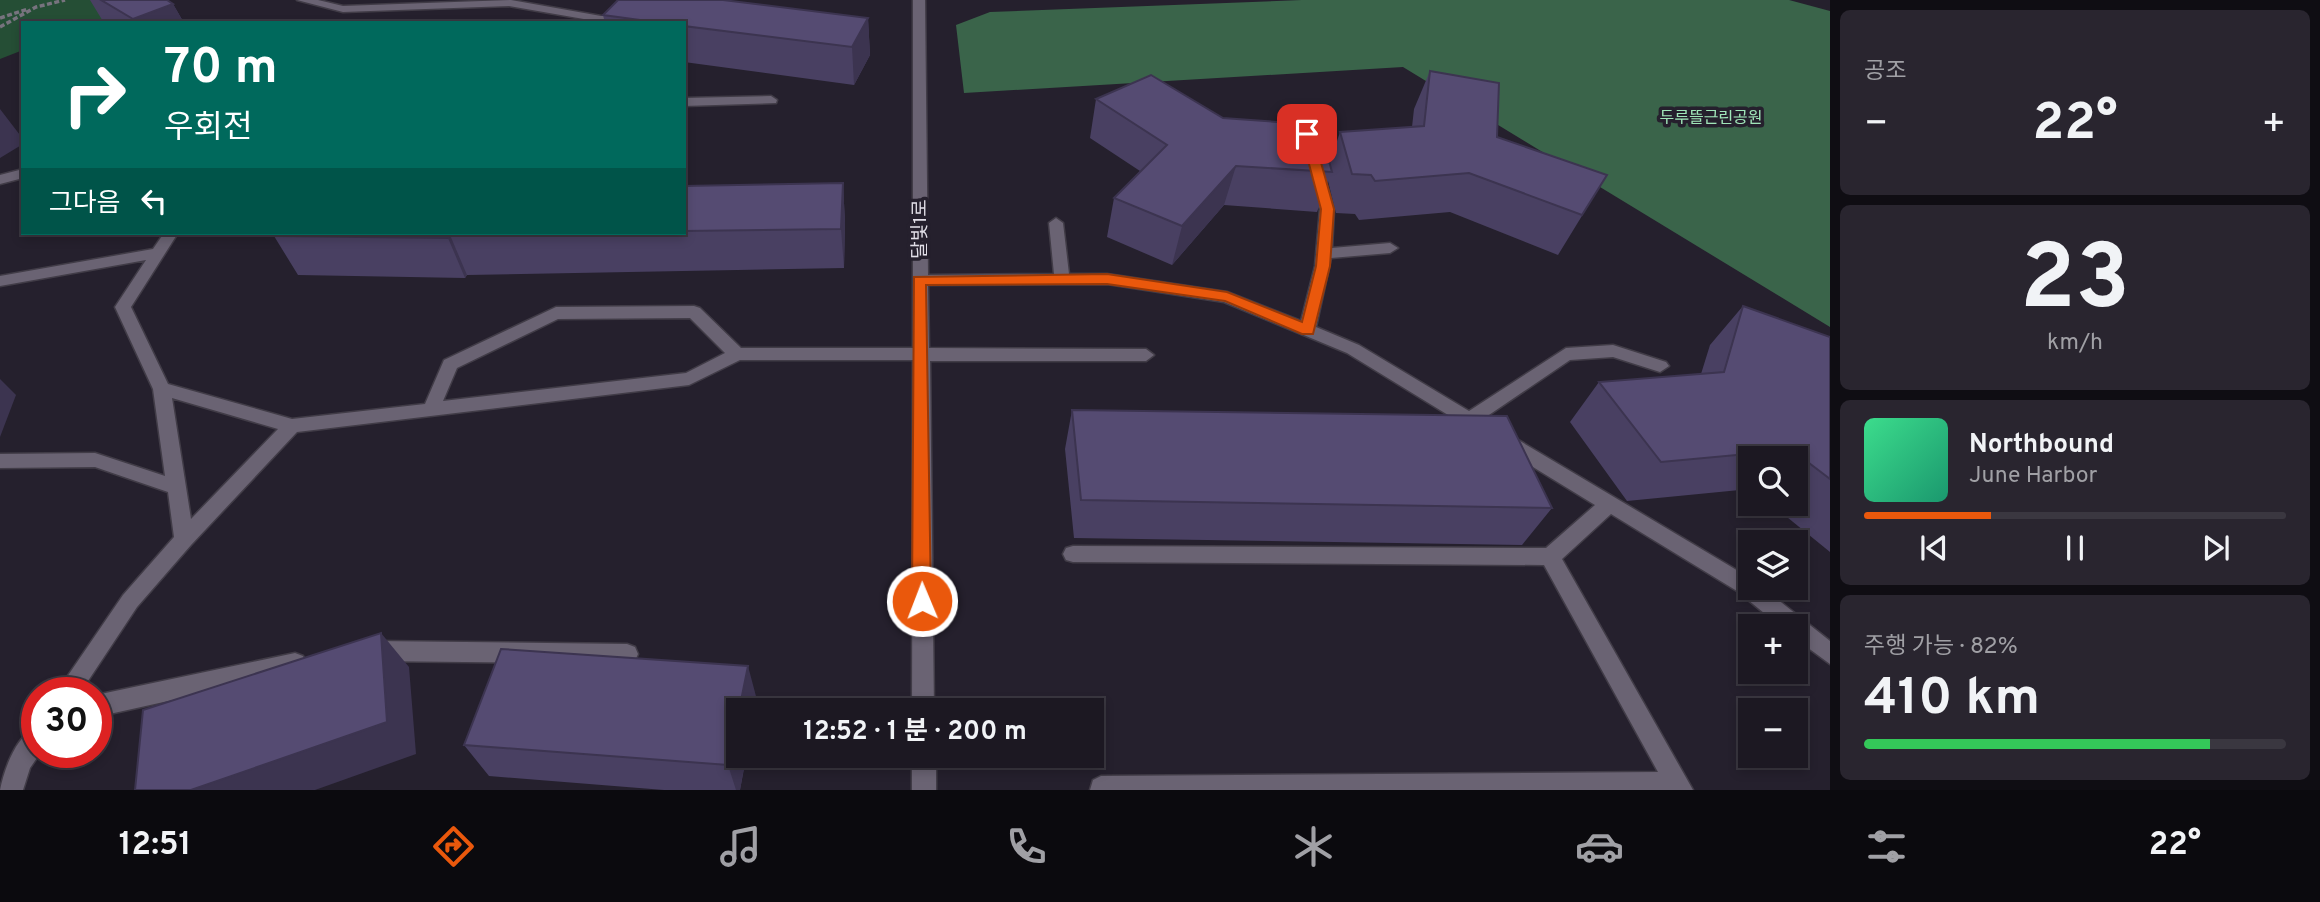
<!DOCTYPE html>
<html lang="ko">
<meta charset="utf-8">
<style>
body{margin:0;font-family:Overpass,"Noto Sans KR",sans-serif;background:#29252f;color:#f1f3f6;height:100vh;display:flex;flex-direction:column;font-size:26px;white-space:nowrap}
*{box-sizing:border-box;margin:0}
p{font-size:23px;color:#a0a0a5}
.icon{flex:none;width:38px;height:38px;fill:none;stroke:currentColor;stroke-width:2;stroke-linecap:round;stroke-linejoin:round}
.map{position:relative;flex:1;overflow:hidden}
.details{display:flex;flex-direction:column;gap:10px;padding:10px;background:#0f0d13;width:490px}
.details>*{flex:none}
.banner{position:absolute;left:21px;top:21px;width:665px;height:214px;border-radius:0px;box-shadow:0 4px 10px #0003,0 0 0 2px #3a3740;background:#00695c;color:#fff;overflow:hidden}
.tools{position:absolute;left:1738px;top:446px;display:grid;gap:14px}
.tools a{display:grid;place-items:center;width:70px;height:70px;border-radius:0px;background:#1c1822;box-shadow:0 4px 10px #0003,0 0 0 2px #3a3740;font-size:35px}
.speed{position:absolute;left:21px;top:677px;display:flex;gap:14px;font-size:35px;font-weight:700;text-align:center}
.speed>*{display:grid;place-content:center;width:91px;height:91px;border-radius:50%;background:#1c1822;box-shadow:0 4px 10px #0003,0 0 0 2px #3a3740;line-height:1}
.speed .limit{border:10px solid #d22;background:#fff;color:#111}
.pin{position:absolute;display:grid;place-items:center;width:60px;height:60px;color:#fff;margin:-30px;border-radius:14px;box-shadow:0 4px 10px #0006}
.me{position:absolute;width:77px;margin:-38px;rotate:359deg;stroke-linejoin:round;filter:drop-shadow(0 0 5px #0008)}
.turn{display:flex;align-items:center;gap:24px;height:147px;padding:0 28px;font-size:32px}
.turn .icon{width:91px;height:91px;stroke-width:2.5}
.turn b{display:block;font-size:49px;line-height:60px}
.then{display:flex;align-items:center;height:66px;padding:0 28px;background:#0003;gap:14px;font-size:26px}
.big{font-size:52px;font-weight:700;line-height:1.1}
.details .tile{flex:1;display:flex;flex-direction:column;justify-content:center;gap:10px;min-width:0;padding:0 24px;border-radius:10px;background:#29252f}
.details .dial{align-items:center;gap:0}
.dial b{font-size:91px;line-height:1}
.song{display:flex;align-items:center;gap:21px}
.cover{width:84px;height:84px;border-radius:10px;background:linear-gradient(135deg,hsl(150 70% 55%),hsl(160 70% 35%))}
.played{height:7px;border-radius:4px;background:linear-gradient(90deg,#ea580c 30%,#3a3740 30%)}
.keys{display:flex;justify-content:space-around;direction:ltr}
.heat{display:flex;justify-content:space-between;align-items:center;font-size:38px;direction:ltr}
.charge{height:10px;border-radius:5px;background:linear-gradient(90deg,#34c759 82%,#3a3740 0)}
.trip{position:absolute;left:726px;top:698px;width:378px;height:70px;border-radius:0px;background:#1c1822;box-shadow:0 4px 10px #0003,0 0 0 2px #3a3740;font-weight:700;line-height:70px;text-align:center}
.tabs{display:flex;height:112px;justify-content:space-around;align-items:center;background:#0b0a0e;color:#a0a0a5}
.tabs .icon{width:49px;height:49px}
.tabs .active{color:#ea580c}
.tabs b{font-size:32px;color:#f1f3f6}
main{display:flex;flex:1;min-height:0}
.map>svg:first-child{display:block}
.green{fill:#254e35}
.forest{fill:#3a644a}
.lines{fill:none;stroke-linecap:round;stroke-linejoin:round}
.minor-casing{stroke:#413c47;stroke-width:3}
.path{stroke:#77737e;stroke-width:3.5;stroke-dasharray:5 2.5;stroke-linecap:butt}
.minor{fill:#6a6373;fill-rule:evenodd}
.wall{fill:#494062}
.shaded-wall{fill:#3c3450}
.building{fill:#554b72;stroke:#3c3450;stroke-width:2}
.route{fill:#ea580c;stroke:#983908;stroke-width:2}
.labels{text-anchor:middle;stroke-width:7;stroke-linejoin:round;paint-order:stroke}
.far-park-label{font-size:16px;fill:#a0e6b9;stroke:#25202d}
.street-label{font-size:19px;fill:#e1dee7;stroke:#25202d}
</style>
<main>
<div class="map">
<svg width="1830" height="790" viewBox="0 0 1830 790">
<rect width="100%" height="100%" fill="#25202d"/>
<!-- green -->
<path class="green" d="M0,0H166L98,23H23V50L0,59Z"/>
<!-- forest -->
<path class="forest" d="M1302,0H1789L1830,11V327L1403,67L964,93L956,25L990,12Z"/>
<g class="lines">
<!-- minor casing -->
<g class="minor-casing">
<path id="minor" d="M297,0H318L343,6L511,0L601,16L629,14L674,23L629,20L601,22L509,6L343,12Z
M913,0H925L928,275L1054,274L1049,223L1056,218L1063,223L1069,274H1107L1227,292L1301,321L1315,266L1320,209L1310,172L1312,169H1322L1334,209L1332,248L1390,243L1398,248L1390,253L1331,258L1316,327L1359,345L1469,411L1566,348L1613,345L1666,362L1669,366L1660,372L1613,357L1570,360L1483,419L1750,578V588H1763L1830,641V664L1796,639V626H1780L1737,591L1611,514L1562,559L1693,790H1090L1093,780L1101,776L1658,772L1544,565L1073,562L1066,560L1063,554L1066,548L1073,546L1546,548L1595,505L1347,353L1224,302L1107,284L928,285L929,348L1146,349L1154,355L1146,361H930L934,710H912L913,360H740L689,385L297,432L191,545L137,607L80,693H56L123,595L174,537L168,492L95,467L0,468V454L95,453L165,476L153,389L115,307L146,260L0,286V276L153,249L164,233H178L131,307L168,384L292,419L425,404L444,360L556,307L694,306L700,308L741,348H913ZM690,318L725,353L686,373L443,401L457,368L558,319ZM172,398L278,429L191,519Z
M771,96L777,100L776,103L684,106V98Z
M23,169V178L0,184V175Z
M374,641L627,644L635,647L638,654L635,661L627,664L374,661L366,658L363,651L366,644Z
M295,653L303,656L306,663L303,670L295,673L96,717V695Z
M37,727V752H41L30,768L23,790H0C4,770 16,735 37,727Z
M912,756H936V790H912Z"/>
</g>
<!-- path -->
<path class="path" d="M0,18L28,9
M0,27L36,7L65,0"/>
<!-- minor -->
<use href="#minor" class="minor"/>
</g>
<!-- wall -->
<path class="wall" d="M90,0H167L173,4L184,23H104Z
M603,15L868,18L870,55L854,85L684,62V23H605Z
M1430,71L1497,137L1607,175L1558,255L1450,212L1359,220L1355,214L1336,213L1328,181L1317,212L1224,205L1172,265L1107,237L1114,198L1140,171L1090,138L1096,99L1223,118L1330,162L1340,132L1412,127L1414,109Z
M843,183L845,223L844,268L467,275L465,278L298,275L274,236L276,233H684V186Z
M1743,306L1830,337V552L1771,504H1796V458H1750V489L1627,501L1570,422L1599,382L1701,374L1710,345Z
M1072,410L1552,508L1522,545L1074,538L1065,449Z
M757,700L740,790H664L489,776L464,745Z"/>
<!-- shaded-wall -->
<path class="shaded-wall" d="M173,4L184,23H135L133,19Z
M868,18L870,55L854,85L852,47Z
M0,109L23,139V144L0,158Z
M1236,166L1224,205L1172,265L1182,226Z
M843,183L845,223L844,268L841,229Z
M450,235L467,275L465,278L448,238Z
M0,379L16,395L0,437Z
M381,633L409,667L416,754L315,790H191Z
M748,666L757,700L755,710H739Z
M738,714V756H746L740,790H736L728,765Z"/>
<!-- building -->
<path class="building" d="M101,0H167L173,4L133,19Z
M618,0H723L868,18L852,47L684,26V23H662L603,15Z
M1430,71L1499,83L1497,137L1607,175L1582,215L1469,173L1375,181L1371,175L1352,174L1340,132L1424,126Z
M1151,75L1223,118L1319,125L1332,172L1236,166L1182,226L1114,198L1167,145L1096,99Z
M843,183L841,229L684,231V186Z
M276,233H580L450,235L448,238L274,236Z
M1743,306L1830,337V479L1792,450L1661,462L1599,382L1724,372Z
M1072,410L1507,416L1552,508L1081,500Z
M381,633L387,722L191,790H135L143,710Z
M501,649L748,666L728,765L464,745Z"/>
<!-- route -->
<path class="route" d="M1307,131L1313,134L1334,209L1330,266L1313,334H1302L1225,301L1107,284L926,285L931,601L929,607L922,609L915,607L912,601L914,277L1107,274L1227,292L1302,322L1316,266L1321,209L1301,134Z"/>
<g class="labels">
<!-- far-park labels -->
<g class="far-park-label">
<text x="1711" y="123">두루뜰근린공원</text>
</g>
<!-- street labels -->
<g class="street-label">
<text transform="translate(919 229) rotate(-90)" y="7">달빛1로</text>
</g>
</g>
</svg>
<div class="tools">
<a><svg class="icon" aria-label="search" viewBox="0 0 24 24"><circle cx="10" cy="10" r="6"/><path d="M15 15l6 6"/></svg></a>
<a><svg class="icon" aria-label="layers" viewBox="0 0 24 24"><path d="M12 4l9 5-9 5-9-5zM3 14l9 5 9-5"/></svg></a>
<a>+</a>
<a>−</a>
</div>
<div class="speed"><div class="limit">30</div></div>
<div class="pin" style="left:1307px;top:134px;background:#d93025"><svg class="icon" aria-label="arrive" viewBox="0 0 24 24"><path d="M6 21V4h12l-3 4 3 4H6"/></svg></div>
<svg class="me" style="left:922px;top:601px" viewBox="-20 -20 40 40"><circle r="17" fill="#ea580c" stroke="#fff" stroke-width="3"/><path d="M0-11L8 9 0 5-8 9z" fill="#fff"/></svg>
<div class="trip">12:52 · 1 분 · 200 m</div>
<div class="banner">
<div class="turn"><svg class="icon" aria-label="right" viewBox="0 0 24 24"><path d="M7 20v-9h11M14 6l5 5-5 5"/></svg><div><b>70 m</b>우회전</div></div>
<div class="then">그다음<svg class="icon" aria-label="left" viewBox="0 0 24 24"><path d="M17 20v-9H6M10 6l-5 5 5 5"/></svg></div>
</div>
</div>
<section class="details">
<div class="tile"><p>공조</p>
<div class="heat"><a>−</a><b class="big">22°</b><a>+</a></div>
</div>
<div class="tile dial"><b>23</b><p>km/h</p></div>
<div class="tile">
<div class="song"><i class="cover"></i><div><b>Northbound</b><p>June Harbor</p></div></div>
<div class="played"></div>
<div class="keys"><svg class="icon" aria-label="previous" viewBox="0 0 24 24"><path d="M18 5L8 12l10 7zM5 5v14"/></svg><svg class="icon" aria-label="pause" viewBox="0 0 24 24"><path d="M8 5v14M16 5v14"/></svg><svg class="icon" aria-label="next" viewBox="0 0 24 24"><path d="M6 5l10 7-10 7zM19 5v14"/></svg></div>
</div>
<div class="tile"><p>주행 가능 · 82%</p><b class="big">410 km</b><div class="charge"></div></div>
</section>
</main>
<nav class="tabs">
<b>12:51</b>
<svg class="icon active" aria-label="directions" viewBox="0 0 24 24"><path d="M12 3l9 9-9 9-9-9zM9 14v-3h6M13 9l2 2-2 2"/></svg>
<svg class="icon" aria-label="music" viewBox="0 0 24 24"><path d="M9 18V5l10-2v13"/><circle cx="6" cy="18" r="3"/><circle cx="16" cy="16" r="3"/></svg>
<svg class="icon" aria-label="phone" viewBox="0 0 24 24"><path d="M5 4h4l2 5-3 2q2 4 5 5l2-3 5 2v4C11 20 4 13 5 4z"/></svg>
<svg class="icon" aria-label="climate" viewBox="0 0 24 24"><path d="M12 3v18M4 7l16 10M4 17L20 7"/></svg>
<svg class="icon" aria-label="car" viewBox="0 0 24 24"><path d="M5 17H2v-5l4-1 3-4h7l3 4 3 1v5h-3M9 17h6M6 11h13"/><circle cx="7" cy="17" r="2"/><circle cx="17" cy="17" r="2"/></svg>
<svg class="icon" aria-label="filters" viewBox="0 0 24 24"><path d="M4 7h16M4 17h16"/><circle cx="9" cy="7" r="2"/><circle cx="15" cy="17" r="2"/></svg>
<b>22°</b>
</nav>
